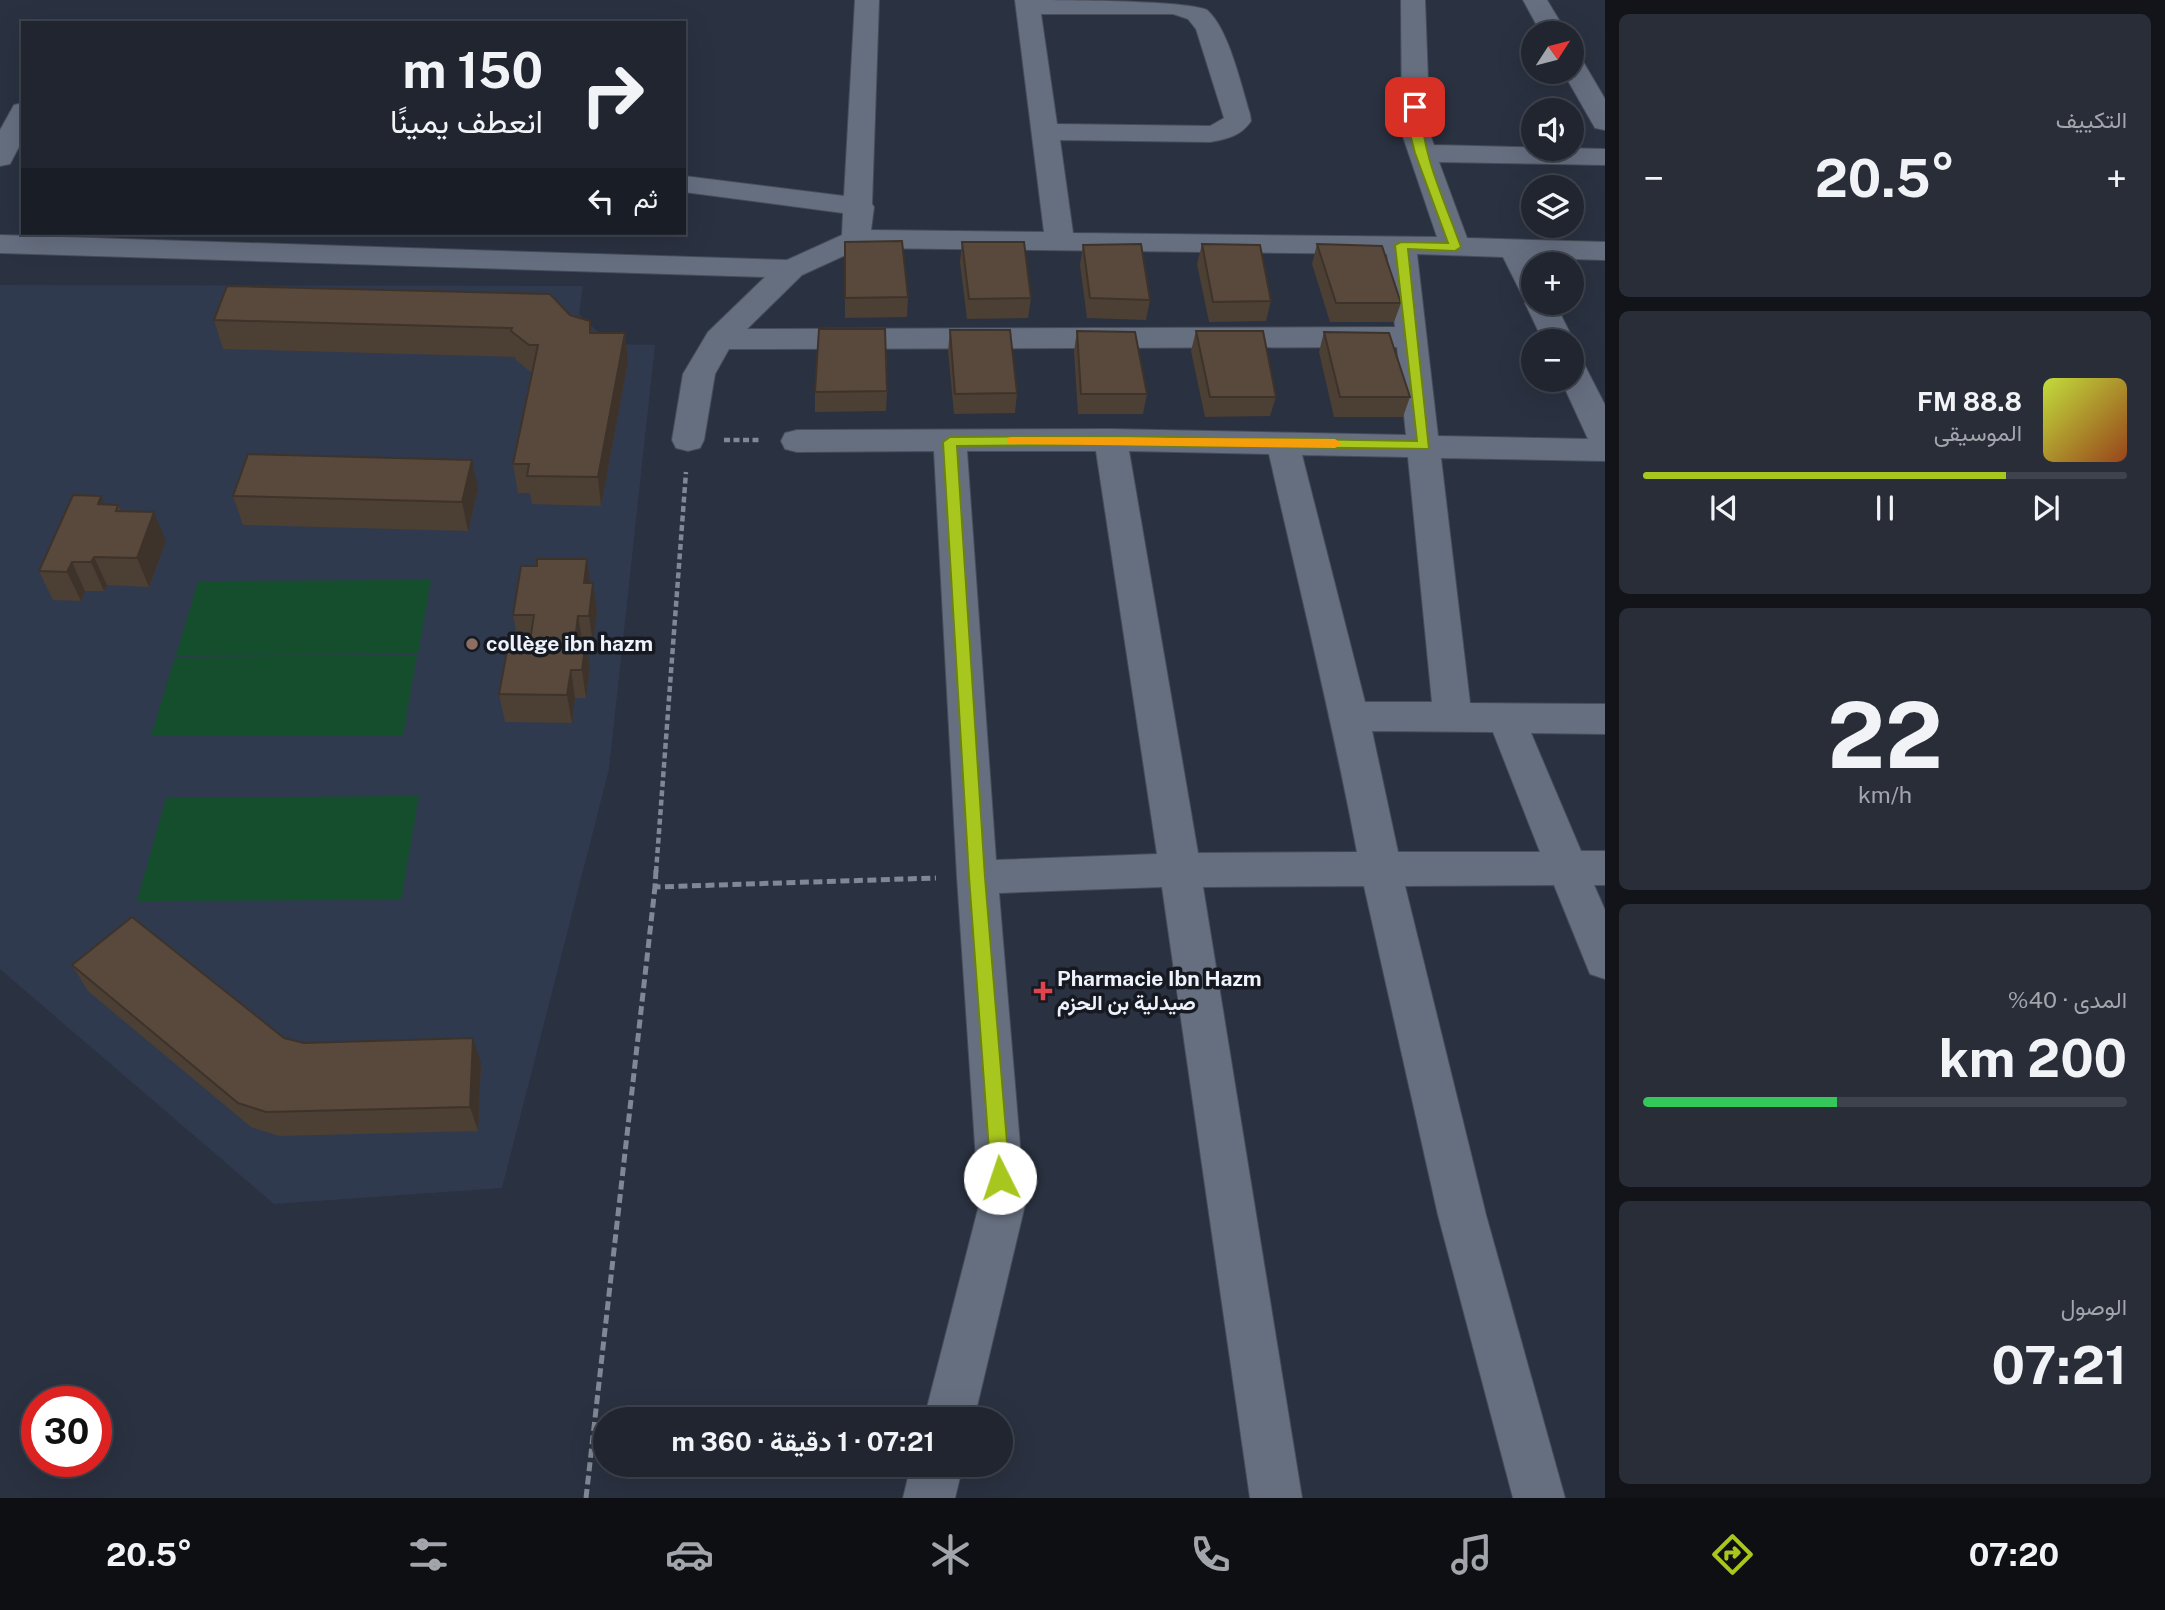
<!DOCTYPE html>
<html lang="ar">
<meta charset="utf-8">
<style>
body{margin:0;font-family:"Public Sans",Vazirmatn,sans-serif;background:#282d38;color:#f1f3f6;direction:rtl;height:100vh;display:flex;flex-direction:column;font-size:26px;white-space:nowrap}
*{box-sizing:border-box;margin:0}
p{font-size:23px;color:#a2a5ab}
.icon{flex:none;width:38px;height:38px;fill:none;stroke:currentColor;stroke-width:2;stroke-linecap:round;stroke-linejoin:round}
.map{position:relative;flex:1;overflow:hidden;direction:ltr}
.panel{display:flex;flex-direction:column;gap:14px;padding:14px;background:#12141a;width:560px}
.panel>*{flex:none}
.top-card{position:absolute;left:21px;top:21px;width:665px;height:214px;border-radius:0px;box-shadow:0 7px 28px #0002,0 0 0 2px #3d424c;direction:rtl;background:#202530;color:#f1f3f6;overflow:hidden}
.needle{width:46px;rotate:54deg}
.fabs{position:absolute;left:1521px;top:21px;display:grid;gap:14px}
.fabs a{display:grid;place-items:center;width:63px;height:63px;border-radius:50%;background:#202530;box-shadow:0 7px 28px #0002,0 0 0 2px #3d424c;font-size:35px}
.speed{position:absolute;left:21px;top:1386px;display:flex;gap:14px;font-size:35px;font-weight:700;text-align:center}
.speed>*{display:grid;place-content:center;width:91px;height:91px;border-radius:50%;background:#202530;box-shadow:0 7px 28px #0002,0 0 0 2px #3d424c;line-height:1}
.speed .limit{border:10px solid #d22;background:#fff;color:#111}
.pin{position:absolute;display:grid;place-items:center;width:60px;height:60px;color:#fff;margin:-30px;border-radius:14px;box-shadow:0 4px 10px #0006}
.me{position:absolute;width:77px;margin:-38px;rotate:356deg;stroke-linejoin:round;filter:drop-shadow(0 0 5px #0008)}
.turn{display:flex;align-items:center;gap:24px;height:147px;padding:0 28px;font-size:32px}
.turn .icon{width:91px;height:91px;stroke-width:2.5}
.turn b{display:block;font-size:49px;line-height:60px}
.then{display:flex;align-items:center;height:66px;padding:0 28px;background:#0003;gap:14px;font-size:26px}
.big{font-size:52px;font-weight:700;line-height:1.1}
.panel .tile{flex:1;display:flex;flex-direction:column;justify-content:center;gap:10px;min-width:0;padding:0 24px;border-radius:10px;background:#282d38}
.panel .dial{align-items:center;gap:0}
.dial b{font-size:91px;line-height:1}
.song{display:flex;align-items:center;gap:21px}
.cover{width:84px;height:84px;border-radius:10px;background:linear-gradient(135deg,hsl(70 70% 55%),hsl(20 70% 35%))}
.played{height:7px;border-radius:4px;background:linear-gradient(90deg,#a7c71e 75%,#3d424c 75%)}
.keys{display:flex;justify-content:space-around;direction:ltr}
.heat{display:flex;justify-content:space-between;align-items:center;font-size:38px;direction:ltr}
.charge{height:10px;border-radius:5px;background:linear-gradient(90deg,#34c759 40%,#3d424c 0)}
.trip{position:absolute;left:593px;top:1407px;width:420px;height:70px;border-radius:35px;background:#202530;box-shadow:0 7px 28px #0002,0 0 0 2px #3d424c;font-weight:700;line-height:70px;text-align:center;direction:rtl}
.menu{display:flex;height:112px;justify-content:space-around;align-items:center;background:#0d0f13;color:#a2a5ab}
.menu .icon{width:49px;height:49px}
.menu .selected{color:#a7c71e}
.menu b{font-size:32px;color:#f1f3f6}
main{display:flex;flex:1;min-height:0}
.map>svg:first-child{display:block}
.built{fill:#303a4f}
.green{fill:#144e2d}
.lines{fill:none;stroke-linecap:round;stroke-linejoin:round}
.street-casing{stroke:#474d5a;stroke-width:2}
.path-far1{stroke:#818794;stroke-width:4.5;stroke-dasharray:6 3.5;stroke-linecap:butt}
.path{stroke:#818794;stroke-width:5;stroke-dasharray:9 4.5;stroke-linecap:butt}
.street{fill:#666f80;fill-rule:evenodd}
.wall{fill:#4c3f34}
.shaded-wall{fill:#3e332a}
.building{fill:#58493c;stroke:#3e332a;stroke-width:2}
.route{fill:#a7c71e;stroke:#6d8114;stroke-width:2}
.slow{fill:#f59e0b}
.education-dot{fill:#8d6e63;stroke:#161920;stroke-width:2.5}
.health-dot{fill:#e0444e;stroke:#161920;stroke-width:2.5}
.labels{text-anchor:middle;stroke-width:7;stroke-linejoin:round;paint-order:stroke}
.poi-label{font-size:21px;font-weight:bold;fill:#edf2fc;stroke:#161920;text-anchor:start}
</style>
<main>
<section class="panel">
<div class="tile"><p>التكييف</p>
<div class="heat"><a>−</a><b class="big">20.5°</b><a>+</a></div>
</div>
<div class="tile">
<div class="song"><i class="cover"></i><div><b>88.8 FM</b><p>الموسيقى</p></div></div>
<div class="played"></div>
<div class="keys"><svg class="icon" aria-label="previous" viewBox="0 0 24 24"><path d="M18 5L8 12l10 7zM5 5v14"/></svg><svg class="icon" aria-label="pause" viewBox="0 0 24 24"><path d="M8 5v14M16 5v14"/></svg><svg class="icon" aria-label="next" viewBox="0 0 24 24"><path d="M6 5l10 7-10 7zM19 5v14"/></svg></div>
</div>
<div class="tile dial"><b>22</b><p>km/h</p></div>
<div class="tile"><p>المدى · 40%</p><b class="big">200 km</b><div class="charge"></div></div>
<div class="tile"><p>الوصول</p><b class="big">07:21</b></div>
</section>
<div class="map">
<svg width="1605" height="1498" viewBox="0 0 1605 1498">
<rect width="100%" height="100%" fill="#2a3140"/>
<!-- built -->
<path class="built" d="M0,285L583,286L579,314L611,344L655,345L609,769L502,1188L274,1204L0,969Z"/>
<!-- green -->
<path class="green" d="M431,580L418,654L176,655L198,581Z
M417,655L403,735L151,736L175,657Z
M419,796L401,900L137,901L166,798Z"/>
<g class="lines">
<!-- street casing -->
<g class="street-casing">
<path id="street" d="M855,0H879L872,204L874,207L871,230L1044,232L1015,0C1049,0 1186,0 1207,10C1229,29 1241,86 1250,114L1251,121C1241,136 1227,139 1210,142L1060,140L1073,233L1437,237L1402,134L1401,0H1425L1430,134L1434,145L1605,149V165L1439,162L1467,238L1605,242V260L1533,258L1536,264H1533V303H1555L1574,341L1572,344V341H1543L1525,303L1529,297L1522,295L1503,257L1417,254L1438,436L1588,439L1561,380H1572V359L1583,362L1605,405V461L1441,458L1470,703L1605,704V734L1531,733L1581,851H1605V885H1594L1605,910V979L1590,974L1554,885L1405,886L1486,1215L1565,1498H1513L1438,1215L1364,886L1203,887L1302,1498H1250L1162,887L999,893L1025,1205L974,1419H924L979,1205L957,877L934,451L797,452L785,449L781,441L785,433L797,430L1111,429L1406,435L1397,347L729,349L715,374L704,440L700,448L688,451L676,448L672,440L683,374L708,332L765,277L0,253V235L787,260L842,235L843,213L684,192V176L844,196ZM1041,14H1173L1188,19L1196,29L1224,118L1210,126L1057,124ZM861,248L1387,254L1395,327L747,329L802,275ZM967,451H1096L1157,854L996,860ZM1129,451L1269,454C1299,587 1332,719 1357,852L1198,853ZM1302,455L1408,457L1432,702H1365ZM1372,731L1493,732L1540,852H1398Z
M1523,0H1547L1567,33H1541Z
M1572,56L1581,58L1605,99V130L1595,128L1563,72H1572Z
M23,103V139L10,164L0,166V130L14,105Z
M911,1465H963L955,1498H903Z"/>
</g>
<!-- path-far1 -->
<path class="path-far1" d="M724,440H761
M656,872L686,472"/>
<!-- path -->
<path class="path" d="M656,870L655,887L936,878
M586,1498L655,887"/>
<!-- street -->
<use href="#street" class="street"/>
</g>
<!-- wall -->
<path class="wall" d="M845,242L908,297L907,317L845,318Z
M962,242L1031,298L1028,318L967,319L960,262Z
M1202,244L1271,301L1266,321L1209,322L1197,264Z
M1317,244L1401,303L1394,322H1330L1312,264Z
M1083,245L1150,300L1146,320L1087,318L1080,265Z
M570,315L590,321L591,333H625L628,362L601,506L532,504L530,493H518L513,464L532,373L516,360L515,357L223,349L214,320Z
M950,330L1017,393L1015,413L954,414L948,350Z
M1077,331L1147,394L1143,414H1078L1074,351Z
M1196,331L1276,397L1270,416L1205,417L1191,351Z
M1324,332L1410,397L1403,417H1334L1319,352Z
M887,391L886,411L815,412V392Z
M478,489L468,531L243,525L233,496Z
M118,505L121,511L166,541L149,587L107,585L104,591H85L81,601L53,600L39,571Z
M587,559L590,583L597,612L593,644L586,645L590,669L586,698H575L572,723L505,722L499,694L518,641L513,615L537,566Z
M72,965L284,1038L304,1043L481,1063L478,1131L279,1136L251,1127L88,991Z"/>
<!-- shaded-wall -->
<path class="shaded-wall" d="M625,333L628,362L601,506L598,477Z
M472,460L478,489L468,531L462,502Z
M101,496L113,525L98,504Z
M154,512L166,541L149,587L137,558Z
M94,557L107,585L104,591L91,562Z
M587,559L591,588L584,583Z
M72,562L85,591L81,601L67,572Z
M593,583L597,612L593,644L589,616Z
M578,616L583,645L575,641Z
M586,641L590,669L586,698L582,670Z
M571,670L575,698L572,723L567,695Z
M473,1038L481,1063L478,1131L470,1107Z"/>
<!-- building -->
<path class="building" d="M902,241L908,297L845,298V242Z
M962,242H1024L1031,298L969,299Z
M1141,244L1150,300L1090,298L1083,245Z
M1202,244L1260,245L1271,301L1213,302Z
M1317,244L1382,246L1401,303H1336Z
M227,286L550,294L570,315L590,321V333H625L598,477L527,476L529,464H513L538,345H529L511,331L512,328L214,320Z
M819,329H885L887,391L815,392Z
M950,330H1010L1017,393L955,394Z
M1077,331L1135,332L1147,394H1081Z
M1196,331H1263L1276,397H1210Z
M1324,332L1389,333L1410,397H1340Z
M248,454L472,460L462,502L233,496Z
M73,495L101,496L98,504L118,505L116,511L154,512L137,558L94,557L91,562H72L67,572L39,571Z
M537,559H587L584,583H593L589,616H578L575,641H586L582,670H571L567,695L499,694L509,640L530,641L534,615H513L521,566H537Z
M132,917L284,1038L304,1043L473,1038L470,1107L266,1112L238,1103L72,965Z"/>
<!-- route -->
<path class="route" d="M1415,104L1421,107C1422,156 1445,201 1461,247L1455,251L1408,249L1429,449L1111,445L957,446L985,877L1010,1178L1007,1184L1000,1187L993,1184L991,1178L969,877L943,442L950,437L1111,436L1417,441L1395,245L1401,242L1448,243L1415,153L1410,134V107Z"/>
<!-- slow -->
<path class="slow" d="M1012,437L1335,439L1342,444L1335,448L1007,444V438Z"/>
<!-- markers -->
<circle class="education-dot" cx="472" cy="644" r="7"/>
<path class="health-dot" d="M1039.5 980.5h7v7h7v7h-7v7h-7v-7h-7v-7h7z"/>
<g class="labels">
<!-- poi labels -->
<g class="poi-label">
<text x="486" y="651">collège ibn hazm</text>
<text x="1057" y="986">Pharmacie Ibn Hazm<tspan x="1057" dy="24">صيدلية بن الحزم</tspan></text>
</g>
</g>
</svg>
<div class="fabs">
<a><svg class="needle" viewBox="-14 -14 28 28"><path d="M0-13l5 13h-10z" fill="#e53935"/><path d="M0 13l5-13h-10z" fill="#a2a5ab"/></svg></a>
<a><svg class="icon" aria-label="sound" viewBox="0 0 24 24"><path d="M4 9h4l5-4v14l-5-4H4zM17 9q2 3 0 6"/></svg></a>
<a><svg class="icon" aria-label="layers" viewBox="0 0 24 24"><path d="M12 4l9 5-9 5-9-5zM3 14l9 5 9-5"/></svg></a>
<a>+</a>
<a>−</a>
</div>
<div class="speed"><div class="limit">30</div></div>
<div class="pin" style="left:1415px;top:107px;background:#d93025"><svg class="icon" aria-label="arrive" viewBox="0 0 24 24"><path d="M6 21V4h12l-3 4 3 4H6"/></svg></div>
<svg class="me" style="left:1000px;top:1178px" viewBox="-20 -20 40 40"><circle r="19" fill="#fff"/><path d="M0-13L10 11 0 6-10 11z" fill="#a7c71e"/></svg>
<div class="trip">07:21 · 1 دقيقة · 360 m</div>
<div class="top-card">
<div class="turn"><svg class="icon" aria-label="right" viewBox="0 0 24 24"><path d="M7 20v-9h11M14 6l5 5-5 5"/></svg><div><b>150 m</b>انعطف يمينًا</div></div>
<div class="then">ثم<svg class="icon" aria-label="left" viewBox="0 0 24 24"><path d="M17 20v-9H6M10 6l-5 5 5 5"/></svg></div>
</div>
</div>
</main>
<nav class="menu">
<b>07:20</b>
<svg class="icon selected" aria-label="directions" viewBox="0 0 24 24"><path d="M12 3l9 9-9 9-9-9zM9 14v-3h6M13 9l2 2-2 2"/></svg>
<svg class="icon" aria-label="music" viewBox="0 0 24 24"><path d="M9 18V5l10-2v13"/><circle cx="6" cy="18" r="3"/><circle cx="16" cy="16" r="3"/></svg>
<svg class="icon" aria-label="phone" viewBox="0 0 24 24"><path d="M5 4h4l2 5-3 2q2 4 5 5l2-3 5 2v4C11 20 4 13 5 4z"/></svg>
<svg class="icon" aria-label="climate" viewBox="0 0 24 24"><path d="M12 3v18M4 7l16 10M4 17L20 7"/></svg>
<svg class="icon" aria-label="car" viewBox="0 0 24 24"><path d="M5 17H2v-5l4-1 3-4h7l3 4 3 1v5h-3M9 17h6M6 11h13"/><circle cx="7" cy="17" r="2"/><circle cx="17" cy="17" r="2"/></svg>
<svg class="icon" aria-label="filters" viewBox="0 0 24 24"><path d="M4 7h16M4 17h16"/><circle cx="9" cy="7" r="2"/><circle cx="15" cy="17" r="2"/></svg>
<b>20.5°</b>
</nav>
